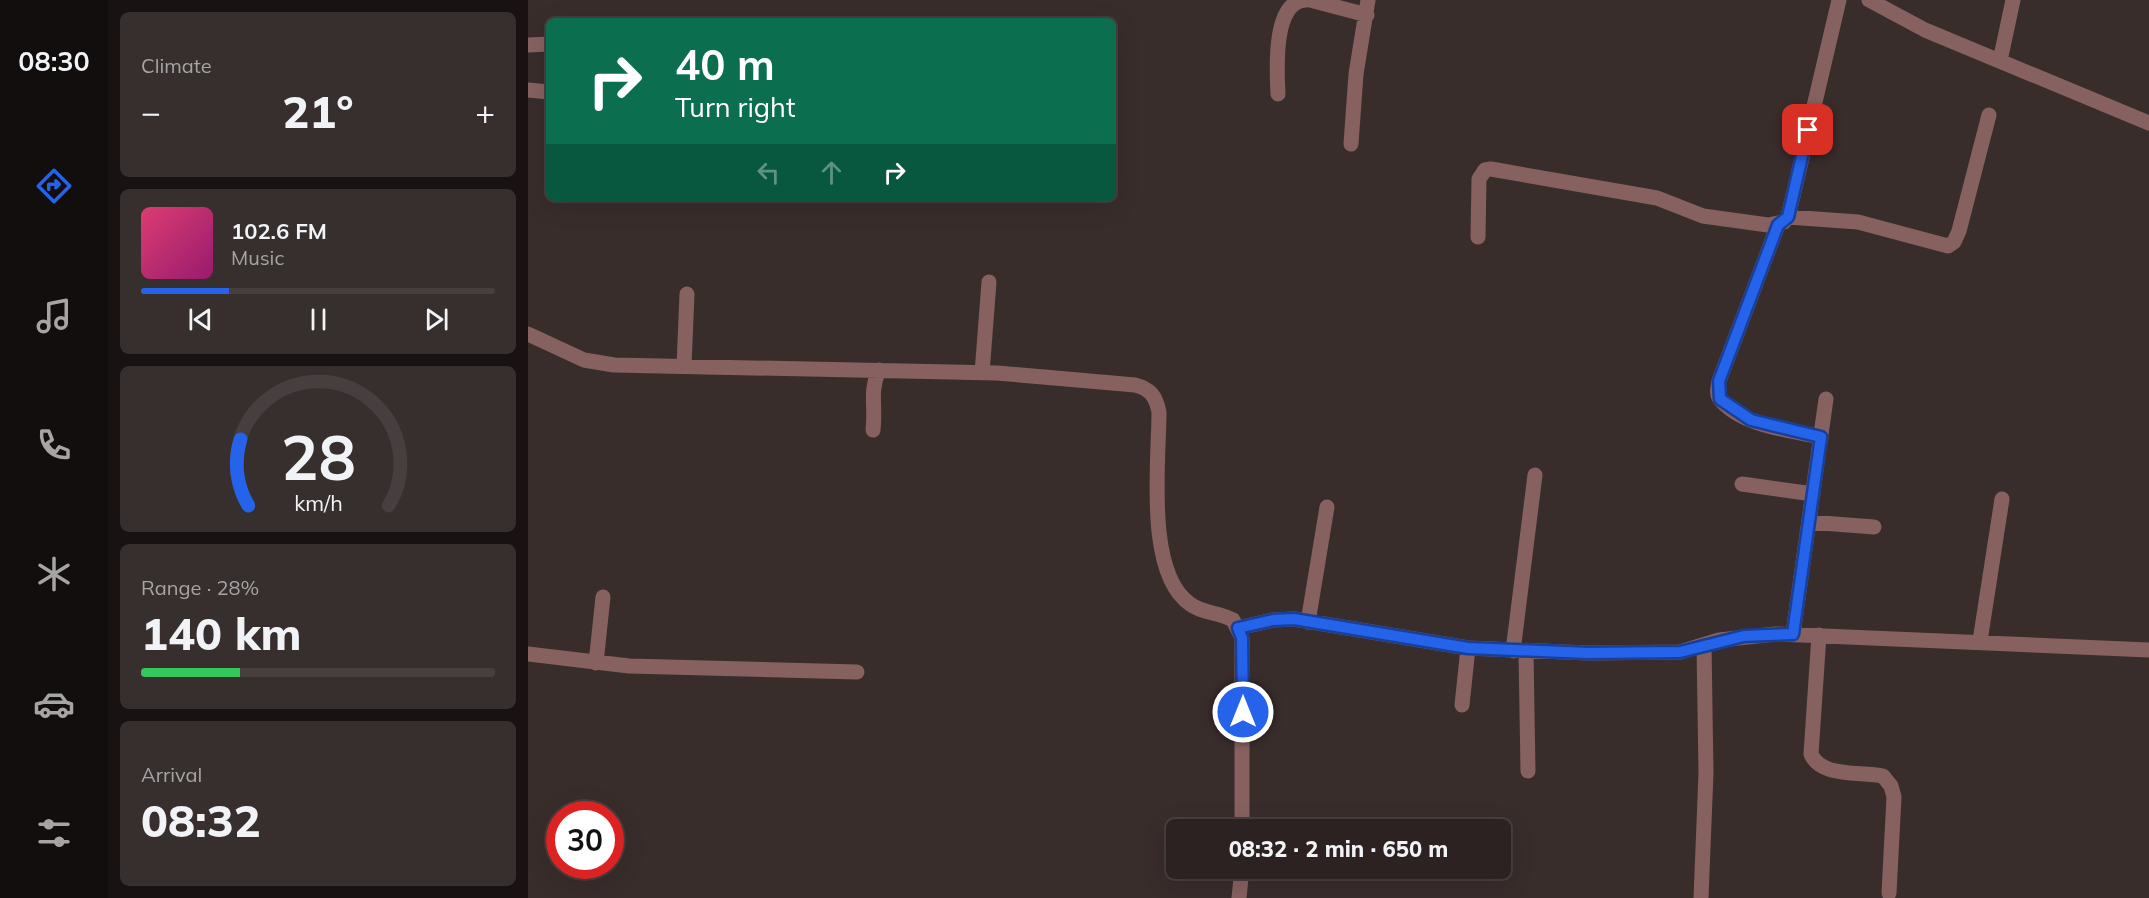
<!DOCTYPE html>
<meta charset="utf-8">
<style>
body{margin:0;font-family:Mulish,sans-serif;background:#372f2e;color:#f1f3f6;height:100vh;display:flex;flex-direction:column;font-size:22px;white-space:nowrap}
*{box-sizing:border-box;margin:0}
p{font-size:20px;color:#a6a4a5}
.icon{flex:none;width:33px;height:33px;fill:none;stroke:currentColor;stroke-width:2;stroke-linecap:round;stroke-linejoin:round}
.map{position:relative;flex:1;overflow:hidden}
.drawer{display:flex;flex-direction:column;gap:12px;padding:12px;background:#181312;width:420px}
.drawer>*{flex:none}
.hud{position:absolute;left:18px;top:18px;width:570px;height:183px;border-radius:9px;box-shadow:0 6px 24px #0002,0 0 0 2px #473f3f;background:#0b6e4f;color:#fff;overflow:hidden}
.speed{position:absolute;left:18px;top:801px;display:flex;gap:12px;font-size:30px;font-weight:700;text-align:center}
.speed>*{display:grid;place-content:center;width:78px;height:78px;border-radius:50%;background:#2b2221;box-shadow:0 6px 24px #0002,0 0 0 2px #473f3f;line-height:1}
.speed .limit{border:9px solid #d22;background:#fff;color:#111}
.pin{position:absolute;display:grid;place-items:center;width:51px;height:51px;color:#fff;margin:-26px;border-radius:12px;box-shadow:0 3px 9px #0006}
.me{position:absolute;width:66px;margin:-33px;rotate:0deg;stroke-linejoin:round;filter:drop-shadow(0 0 4px #0008)}
.turn{display:flex;align-items:center;gap:21px;height:126px;padding:0 30px;font-size:27px}
.turn .icon{width:78px;height:78px;stroke-width:2.5}
.turn b{display:block;font-size:42px;line-height:51px}
.lanes{display:flex;align-items:center;height:57px;padding:0 30px;background:#0003;justify-content:center;gap:30px;direction:ltr}
.lanes .off{opacity:.35}
.big{font-size:45px;font-weight:800;line-height:1.1}
.drawer .tile{flex:1;display:flex;flex-direction:column;justify-content:center;gap:9px;min-width:0;padding:0 21px;border-radius:9px;background:#372f2e}
.drawer .dial{align-items:center;gap:0}
.dial svg{height:156px;overflow:visible;fill:none;stroke:#473f3f;stroke-width:7;stroke-linecap:round;text-anchor:middle}
.dial text{fill:#f1f3f6;stroke:none}
.song{display:flex;align-items:center;gap:18px}
.cover{width:72px;height:72px;border-radius:9px;background:linear-gradient(135deg,hsl(340 70% 55%),hsl(320 70% 35%))}
.played{height:6px;border-radius:3px;background:linear-gradient(90deg,#2563eb 25%,#473f3f 25%)}
.keys{display:flex;justify-content:space-around;direction:ltr}
.heat{display:flex;justify-content:space-between;align-items:center;font-size:33px;direction:ltr}
.charge{height:9px;border-radius:4px;background:linear-gradient(90deg,#34c759 28%,#473f3f 0)}
.trip{position:absolute;left:638px;top:819px;width:345px;height:60px;border-radius:9px;background:#2b2221;box-shadow:0 6px 24px #0002,0 0 0 2px #473f3f;font-weight:800;line-height:60px;text-align:center}
main{display:flex;flex:1;min-height:0}
.menu{display:flex;flex-direction:column;width:108px;justify-content:space-around;align-items:center;background:#110e0d;color:#a6a4a5}
.menu .icon{width:42px;height:42px}
.menu .current{color:#2563eb}
.menu b{font-size:27px;color:#f1f3f6}
.map>svg:first-child{display:block}
.lines{fill:none;stroke-linecap:round;stroke-linejoin:round}
.minor{stroke:#86615f;stroke-width:15}
.route-casing{stroke:#184099;stroke-width:15}
.route{stroke:#2563eb;stroke-width:10}
</style>
<main>
<nav class="menu">
<b>08:30</b>
<svg class="icon current" aria-label="directions" viewBox="0 0 24 24"><path d="M12 3l9 9-9 9-9-9zM9 14v-3h6M13 9l2 2-2 2"/></svg>
<svg class="icon" aria-label="music" viewBox="0 0 24 24"><path d="M9 18V5l10-2v13"/><circle cx="6" cy="18" r="3"/><circle cx="16" cy="16" r="3"/></svg>
<svg class="icon" aria-label="phone" viewBox="0 0 24 24"><path d="M5 4h4l2 5-3 2q2 4 5 5l2-3 5 2v4C11 20 4 13 5 4z"/></svg>
<svg class="icon" aria-label="climate" viewBox="0 0 24 24"><path d="M12 3v18M4 7l16 10M4 17L20 7"/></svg>
<svg class="icon" aria-label="car" viewBox="0 0 24 24"><path d="M5 17H2v-5l4-1 3-4h7l3 4 3 1v5h-3M9 17h6M6 11h13"/><circle cx="7" cy="17" r="2"/><circle cx="17" cy="17" r="2"/></svg>
<svg class="icon" aria-label="filters" viewBox="0 0 24 24"><path d="M4 7h16M4 17h16"/><circle cx="9" cy="7" r="2"/><circle cx="15" cy="17" r="2"/></svg>
</nav>
<section class="drawer">
<div class="tile"><p>Climate</p>
<div class="heat"><a>−</a><b class="big">21°</b><a>+</a></div>
</div>
<div class="tile">
<div class="song"><i class="cover"></i><div><b>102.6 FM</b><p>Music</p></div></div>
<div class="played"></div>
<div class="keys"><svg class="icon" aria-label="previous" viewBox="0 0 24 24"><path d="M18 5L8 12l10 7zM5 5v14"/></svg><svg class="icon" aria-label="pause" viewBox="0 0 24 24"><path d="M8 5v14M16 5v14"/></svg><svg class="icon" aria-label="next" viewBox="0 0 24 24"><path d="M6 5l10 7-10 7zM19 5v14"/></svg></div>
</div>
<div class="tile dial"><svg viewBox="0 0 100 80">
<path d="M14 69A42 42 0 1 1 86 69"/>
<path d="M14 69A42 42 0 0 1 10 35" stroke="#2563eb"/>
<text x="50" y="56" font-size="32" font-weight="700">28</text>
<text x="50" y="72" font-size="11">km/h</text>
</svg></div>
<div class="tile"><p>Range · 28%</p><b class="big">140 km</b><div class="charge"></div></div>
<div class="tile"><p>Arrival</p><b class="big">08:32</b></div>
</section>
<div class="map">
<svg width="1621" height="898" viewBox="0 0 1621 898">
<rect width="100%" height="100%" fill="#392d2c"/>
<g class="lines">
<!-- minor -->
<path class="minor" d="M782,0L839,15
M1341,0L1397,30L1621,123
M0,45L21,44
M1472,61L1485,0
M0,90L21,92
M750,94C749,72 744,1 778,0
M823,144L828,74L840,0
M1260,217L1330,222L1420,246L1426,242L1431,231L1461,115
M1250,225L1191,381C1190,387 1188,394 1192,399C1213,426 1262,430 1293,437
M950,237L951,179L957,170L963,169L1129,198L1175,216L1240,225L1256,222L1260,217L1311,0
M0,334L56,360L86,365L469,373L607,385C623,389 628,397 631,412C631,461 617,573 662,604C675,614 692,612 705,620L714,638V830
M156,366L159,294
M454,373L461,282
M345,430C348,405 341,393 351,370
M1214,484L1285,494
M1281,522L1346,527
M780,622L799,507
M710,628L745,620L766,619L940,648L1060,653L1152,652L1191,640L1248,634L1621,650
M1265,634L1298,399
M1291,635L1283,754C1293,778 1332,771 1355,776L1363,786L1366,797L1361,893
M1452,641L1474,499
M985,651L1007,475
M998,651L1000,771
M0,654L101,666L329,672
M68,663L75,597
M934,705L940,648
M711,898L714,868
M1173,898L1178,773L1176,645"/>
</g>
<g class="lines">
<!-- route casing -->
<g class="route-casing">
<path id="route" d="M715,712L714,638L710,628L745,620L766,619L940,648L1060,653L1152,652L1216,636L1265,634L1293,437L1223,420L1192,399L1191,381L1250,225L1260,217L1280,130"/>
</g>
<!-- route -->
<use href="#route" class="route"/>
</g>
</svg>
<div class="speed"><div class="limit">30</div></div>
<div class="pin" style="left:1280px;top:130px;background:#d93025"><svg class="icon" aria-label="arrive" viewBox="0 0 24 24"><path d="M6 21V4h12l-3 4 3 4H6"/></svg></div>
<svg class="me" style="left:715px;top:712px" viewBox="-20 -20 40 40"><circle r="17" fill="#2563eb" stroke="#fff" stroke-width="3"/><path d="M0-11L8 9 0 5-8 9z" fill="#fff"/></svg>
<div class="trip">08:32 · 2 min · 650 m</div>
<div class="hud">
<div class="turn"><svg class="icon" aria-label="right" viewBox="0 0 24 24"><path d="M7 20v-9h11M14 6l5 5-5 5"/></svg><div><b>40 m</b>Turn right</div></div>
<div class="lanes"><svg class="icon off" aria-label="left" viewBox="0 0 24 24"><path d="M17 20v-9H6M10 6l-5 5 5 5"/></svg><svg class="icon off" aria-label="ahead" viewBox="0 0 24 24"><path d="M12 20V5M6 11l6-6 6 6"/></svg><svg class="icon" aria-label="right" viewBox="0 0 24 24"><path d="M7 20v-9h11M14 6l5 5-5 5"/></svg></div>
</div>
</div>
</main>
